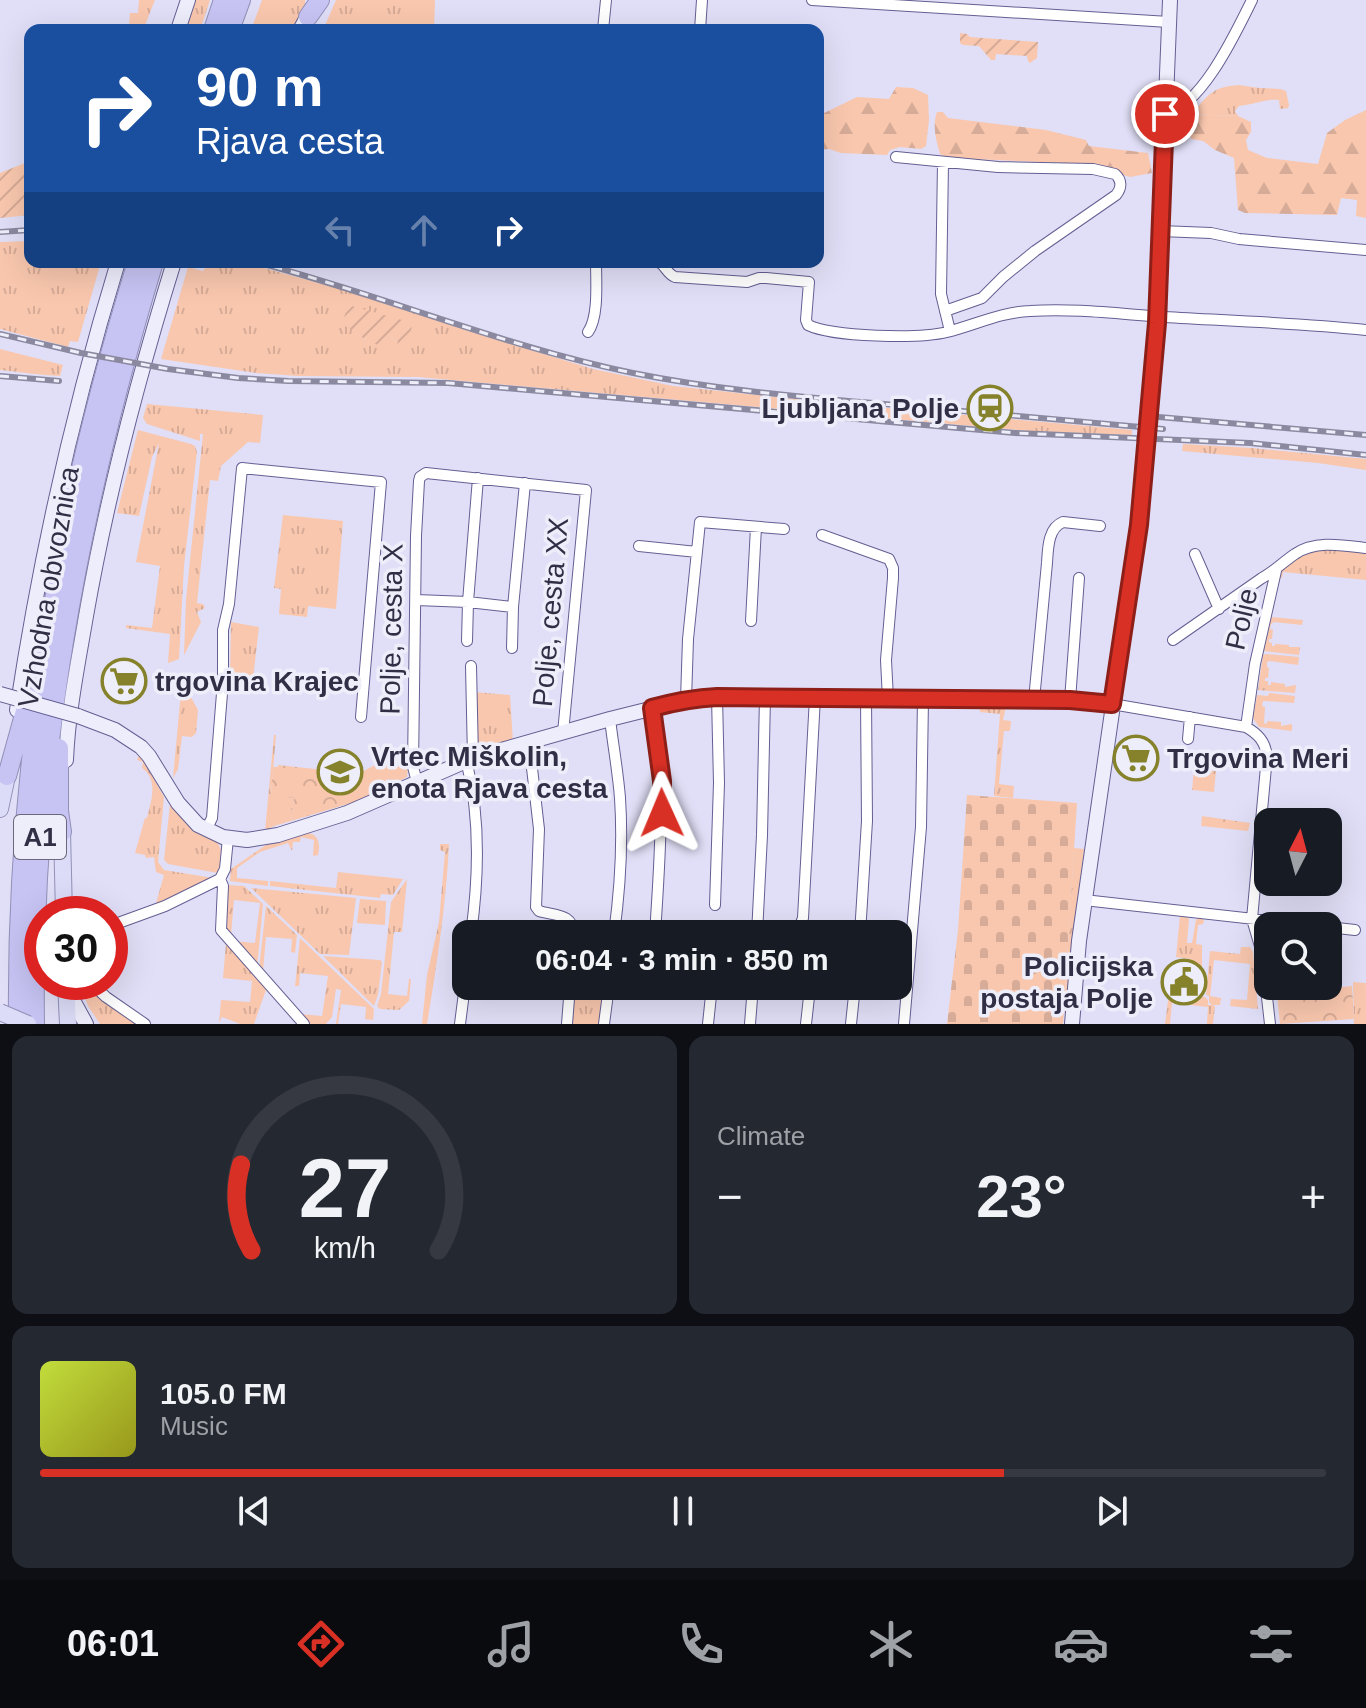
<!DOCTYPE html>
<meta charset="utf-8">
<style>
body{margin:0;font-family:Arial,sans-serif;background:#242831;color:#f1f3f6;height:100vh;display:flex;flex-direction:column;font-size:30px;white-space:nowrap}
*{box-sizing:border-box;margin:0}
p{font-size:26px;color:#9ea1a6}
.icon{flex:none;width:44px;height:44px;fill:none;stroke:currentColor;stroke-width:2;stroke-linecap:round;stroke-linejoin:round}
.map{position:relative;height:1024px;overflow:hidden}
.details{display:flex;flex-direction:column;gap:12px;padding:12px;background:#0d0f14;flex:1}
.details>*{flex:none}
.banner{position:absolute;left:24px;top:24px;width:800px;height:244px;border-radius:16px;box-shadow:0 8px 32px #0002;background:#1a4fa0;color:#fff;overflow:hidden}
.needle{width:52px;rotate:6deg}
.fabs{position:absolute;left:1254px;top:808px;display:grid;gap:16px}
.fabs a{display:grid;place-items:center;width:88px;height:88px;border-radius:16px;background:#171b24;box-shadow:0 8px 32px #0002;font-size:40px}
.speed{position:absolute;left:24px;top:896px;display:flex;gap:16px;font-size:40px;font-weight:700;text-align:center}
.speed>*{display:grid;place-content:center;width:104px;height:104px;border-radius:50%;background:#171b24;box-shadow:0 8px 32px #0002;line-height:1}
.speed .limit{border:12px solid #d22;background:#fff;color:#111}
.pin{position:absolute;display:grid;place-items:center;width:68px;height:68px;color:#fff;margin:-34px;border:4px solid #fff;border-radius:50%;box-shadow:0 2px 8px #0007}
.me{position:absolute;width:88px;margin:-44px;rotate:359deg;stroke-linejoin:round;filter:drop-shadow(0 0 6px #0008)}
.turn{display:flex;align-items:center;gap:28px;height:168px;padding:0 40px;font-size:36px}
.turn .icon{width:104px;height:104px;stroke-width:2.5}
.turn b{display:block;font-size:56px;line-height:68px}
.lanes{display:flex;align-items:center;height:76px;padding:0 40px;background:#0003;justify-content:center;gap:40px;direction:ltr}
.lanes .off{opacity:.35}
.big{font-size:60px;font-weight:800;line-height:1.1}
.details .card{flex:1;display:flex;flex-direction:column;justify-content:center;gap:12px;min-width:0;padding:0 28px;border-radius:16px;background:#242831}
.details .dial{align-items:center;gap:0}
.dial svg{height:208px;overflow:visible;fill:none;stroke:#363941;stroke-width:7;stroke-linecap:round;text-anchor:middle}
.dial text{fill:#f1f3f6;stroke:none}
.song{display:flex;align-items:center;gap:24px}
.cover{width:96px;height:96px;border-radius:12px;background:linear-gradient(135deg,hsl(70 70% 55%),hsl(60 70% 35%))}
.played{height:8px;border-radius:4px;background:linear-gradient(90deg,#d93025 75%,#363941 75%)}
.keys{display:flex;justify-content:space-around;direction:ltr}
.heat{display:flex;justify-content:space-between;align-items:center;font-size:44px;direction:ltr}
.details .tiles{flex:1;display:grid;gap:12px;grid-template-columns:1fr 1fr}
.card:last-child{grid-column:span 2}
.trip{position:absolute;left:452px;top:920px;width:460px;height:80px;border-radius:16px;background:#171b24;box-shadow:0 8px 32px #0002;font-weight:800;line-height:80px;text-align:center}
.menu{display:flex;height:128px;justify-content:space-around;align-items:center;background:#090b0e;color:#9ea1a6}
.menu .icon{width:56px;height:56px}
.menu .selected{color:#d93025}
.menu b{font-size:36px;color:#f1f3f6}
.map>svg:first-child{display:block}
.grass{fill:url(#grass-tufts);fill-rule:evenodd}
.forest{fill:url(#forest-firs)}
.cemetery{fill:url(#cemetery-stones)}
.park{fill:url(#park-crowns)}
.garden{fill:url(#garden-furrows)}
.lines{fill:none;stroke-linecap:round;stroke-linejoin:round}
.street-casing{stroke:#645f92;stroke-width:12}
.secondary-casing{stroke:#645f92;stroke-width:16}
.primary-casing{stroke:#9290b7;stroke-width:18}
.highway-casing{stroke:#9290b7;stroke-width:20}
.street{stroke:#fff;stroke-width:10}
.secondary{stroke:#eeedfc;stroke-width:14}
.primary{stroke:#dddcf8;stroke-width:16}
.highway{stroke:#c7c4f4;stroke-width:18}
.rail-casing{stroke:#8a89a0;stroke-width:6}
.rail{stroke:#eeeefa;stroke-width:3;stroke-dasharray:9;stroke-linecap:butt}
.secondary-bridge-casing{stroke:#645f92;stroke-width:16;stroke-linecap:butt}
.primary-bridge-casing{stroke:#9290b7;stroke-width:18;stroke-linecap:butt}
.secondary-bridge{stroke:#eeedfc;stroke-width:14}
.primary-bridge{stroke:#dddcf8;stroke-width:16}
.route-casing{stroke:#8d1f18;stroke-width:20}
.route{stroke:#d93025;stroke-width:14}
.labels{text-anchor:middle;stroke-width:7;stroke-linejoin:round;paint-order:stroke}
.shield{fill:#eeeefa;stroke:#6a687c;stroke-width:2}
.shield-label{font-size:26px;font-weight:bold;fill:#312f46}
.poi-label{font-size:28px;font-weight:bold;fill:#312f46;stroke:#eeeefa;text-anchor:start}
.street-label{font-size:28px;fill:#312f46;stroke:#eeeefa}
</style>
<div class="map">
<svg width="1366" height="1024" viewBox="0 0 1366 1024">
<defs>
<pattern id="grass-tufts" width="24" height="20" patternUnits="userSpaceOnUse" patternTransform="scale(2)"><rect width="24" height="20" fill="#f9c7ae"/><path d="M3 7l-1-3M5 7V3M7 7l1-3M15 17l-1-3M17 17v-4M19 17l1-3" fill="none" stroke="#d6ab97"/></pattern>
<pattern id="forest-firs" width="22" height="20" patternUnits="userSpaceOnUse" patternTransform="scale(2)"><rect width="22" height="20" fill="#f9c7ae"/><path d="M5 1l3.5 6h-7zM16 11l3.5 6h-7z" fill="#d6ab97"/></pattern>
<pattern id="cemetery-stones" width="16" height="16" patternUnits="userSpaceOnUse" patternTransform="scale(2)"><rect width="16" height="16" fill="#f9c7ae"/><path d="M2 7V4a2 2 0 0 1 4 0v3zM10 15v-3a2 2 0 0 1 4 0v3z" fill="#d6ab97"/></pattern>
<pattern id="park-crowns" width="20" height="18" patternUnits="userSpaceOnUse" patternTransform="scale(2)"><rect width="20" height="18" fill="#f9c7ae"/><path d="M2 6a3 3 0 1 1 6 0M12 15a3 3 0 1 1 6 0" fill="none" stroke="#d6ab97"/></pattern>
<pattern id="garden-furrows" width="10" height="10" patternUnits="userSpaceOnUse" patternTransform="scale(2)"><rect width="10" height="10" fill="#f9c7ae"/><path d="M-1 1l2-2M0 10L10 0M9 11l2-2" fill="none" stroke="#d6ab97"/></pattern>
</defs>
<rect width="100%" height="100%" fill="#e0dff7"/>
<!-- grass -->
<path class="grass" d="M139,0H155L143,30H120V28L109,26H129L130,13H138Z
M194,0H210L200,30H184Z
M262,0H305V7L293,30H251Z
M336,0H435L434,30H323Z
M1239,85L1259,88L1280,89L1286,91L1289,105L1288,108L1280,109L1279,100C1270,98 1251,105 1239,106L1235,111L1238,116L1191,114C1209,95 1211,87 1239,85Z
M30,241V262H101L78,342L70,341L68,347L0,329V242Z
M210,262H242L257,266L355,293L472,332L593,369L673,386L832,403L1132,430V435L1029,431L418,377L298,376L256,373L161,359L188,267L203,271ZM342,323H412L398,342L388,335L366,340Z
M0,349L63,365L60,376C40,375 21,372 0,370Z
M147,404L263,415L260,443L248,442L221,466L218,481L210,480L197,603L203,604L205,608L197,612L201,622L184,655L186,599L203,434H200V441L147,424L143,418Z
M138,430L191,444L195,446L197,452L184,566L179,659L168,663L170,634L126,628V625L152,628L160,566L136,562L159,443L152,457L139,516L117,513Z
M1183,444L1252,448L1366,459V470L1318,463L1182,451Z
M283,515L343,521L336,609L308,606L307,617L279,614L281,589L274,588Z
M1314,549L1366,550V580L1283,572L1282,578L1279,576C1285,561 1301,556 1314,549Z
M1271,617L1303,620L1302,625L1274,622L1271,624L1270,629L1273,630L1272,639H1269V642L1272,643V646H1275V644L1289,645V647H1300L1299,655L1264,651Z
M231,622L259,627L253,679L232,677L230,674Z
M1266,654L1299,657L1298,665L1270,661L1267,662V667L1269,668L1268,678H1265V681H1268V685H1271V682L1285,684V687L1296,685L1295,693L1258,690L1263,655Z
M182,681L198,710L196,733L192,737L182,736L178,769L173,778Z
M474,692L510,695L513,742L476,753Z
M1269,693L1295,696L1294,703L1265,701H1263L1262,706L1265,707L1264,723L1267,724V721L1281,722V726L1292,724V731L1259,727L1253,718L1257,695L1268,696Z
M980,706L1006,707L1003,720L1011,721L1010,731H1004L999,784L1014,786L1013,798L994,796L1000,714L980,712Z
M274,735H276L271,794L294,798L291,821L274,826L265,831Z
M139,755L143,759L164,797L158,862L164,870L213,878L155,907L164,875L156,872L154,857L146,858L145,855L135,853L145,818H147C151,801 159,780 142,768L143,762L137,760Z
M1194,769L1216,771L1214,792L1192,790Z
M170,804L193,829L218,843L221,850L220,860L222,861L218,873L168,864L164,860Z
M308,833C320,835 320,846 318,855L313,856L314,840L301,837L300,842H293L292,851L288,843L260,852L237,868V878L268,881V886L230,881L231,869L266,845Z
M440,844H449C446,905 437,964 427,1024H422L427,975L439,922L445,852L440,850Z
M1074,848L1084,849L1063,1024Z
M338,872L403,879L393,895L381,894L380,898L270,886V881L336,888Z
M407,879L402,932H394L388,994L407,996L409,979H411L409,1001L399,1010L380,1009L377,1006L381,994L391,902Z
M227,885L244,886L263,904L257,968L232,941L255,943L260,903L234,900L231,935L224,930Z
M251,888L356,898L349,955L320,954Z
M360,899L386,901L385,925L357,923Z
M266,906L297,935L295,953L291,952L292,939L266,937L263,971L259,970Z
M1185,915L1189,919L1187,943H1192L1196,920L1199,917L1204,920L1203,924L1198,925L1196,944L1202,945V969H1199L1190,959L1176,957L1180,916Z
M300,938L374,1009L373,1020L365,1019L366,1007L341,1004L338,1024H336L341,990L336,989L332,1017L326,1024H308L299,1014L322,1016L328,976L300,973L299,986H295Z
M226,943L267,987L254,1024H240L222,1017L219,1023L221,1000L250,1002L252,981L223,978Z
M1241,947H1250L1253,952L1258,1009L1230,1006L1231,999L1247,1000L1250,964L1214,960L1210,996L1221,998L1220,1005H1212L1215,1006L1213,1024H1207L1208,1007L1172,1003L1170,1024H1165L1169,993L1205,997L1208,1000V1005H1212L1209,1002V996L1206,995L1210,951L1240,954Z
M323,956L380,960L382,962L378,995L374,1006Z
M1353,982L1366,983V1024H1354Z
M575,986L605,987L601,1024H571Z
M88,987L99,998L137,1024H100L88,1006L83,992Z"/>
<!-- forest -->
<path class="forest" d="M896,87L913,88L928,95L929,120L926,146L921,149L900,147L890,150L887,155L841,153L829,149L818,150V116L857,97L889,99Z
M1366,110V218L1356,216L1357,200L1341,198L1337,215L1245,213L1238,210L1234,158L1215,150L1203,141L1191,139L1189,128L1191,114L1238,116L1251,122V132L1246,140L1248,150L1267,158L1318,164L1327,133L1345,120Z
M937,112H943L948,118L1046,130L1086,140L1089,146L1148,153L1152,173L1130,177L1085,164L948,158L940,154C936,140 932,126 937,112Z"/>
<!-- cemetery -->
<path class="cemetery" d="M967,795L1077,803L1063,1024H947L958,930Z"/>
<!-- park -->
<path class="park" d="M278,765L324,770V772L350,778L375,765L408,767L407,777L361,800L291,821L294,798L271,795L273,767H278Z
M1202,816L1250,823L1248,831L1201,826Z
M1352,986L1354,1019L1280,1024L1277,994Z"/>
<!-- garden -->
<path class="garden" d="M960,33L967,34L970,37L1038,42L1037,58L1030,63L1028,61L1027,56L996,54L995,60H991L979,46L963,45L960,43Z
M30,161V215L0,218V173Z
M348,305L413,323L406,348H396L398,342L388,335L378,345L366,340L342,324Z"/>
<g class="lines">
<!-- street casing -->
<g class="street-casing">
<path id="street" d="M812,0L1169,22
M603,30L606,0
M700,30L702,0
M1165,114C1202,106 1236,32 1252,0
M896,157L998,167L1093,169L1115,174C1122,180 1122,188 1116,195L1035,251L1003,277L982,298L945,311
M943,162L941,294L950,331
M1160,231L1211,233L1239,239L1366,250
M659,262C666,266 667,274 675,277L747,282L759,278H766L809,282L806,320L808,325C833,337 919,339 947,332C975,325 1001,312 1030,311C1075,308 1120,314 1164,317C1232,321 1299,323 1366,330
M588,332C599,317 596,281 596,262
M822,535L889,559L893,568V578L886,660L888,699
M639,546L697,552
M1195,554L1219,609
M416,600L468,602L513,607
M751,621L756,527
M1173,640L1262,578C1275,571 1283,562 1295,554C1315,540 1342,545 1366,548
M467,641L468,602L478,478
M512,648L513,607L525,483
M471,666L473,758
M686,700L688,639L700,522L784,529
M1034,700L1047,563C1048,548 1048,528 1063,522L1100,526
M1070,700L1079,578
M1112,704L1246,727C1258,734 1265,741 1267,756L1252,919L1262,953L1270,1024
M652,708C666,787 660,856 655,934
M610,719C613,745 618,772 620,798C623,843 620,890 614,934
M1246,727L1255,664L1276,571
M1188,739L1190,717
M529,742L539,829L536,907L539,911C555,916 573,913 574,934
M466,760C481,817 479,876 471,934
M417,782L413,767L416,536L419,481L420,477L426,473L586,490L563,733
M206,830L212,818L223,681V630L229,604L242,468L381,482L361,717
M228,838L225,869L220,879L223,886L221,930L304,1024
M1084,900L1316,926
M715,905L719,783L717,697
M110,926L165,906L220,879
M1328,927L1355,930
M757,934L762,835L765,697
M793,934L798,931L803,918L815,697
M860,934L867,821L866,698
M90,982L106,997L145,1024
M460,1024L466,977
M567,1024L570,986
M604,1024L609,986
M708,1024L712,986
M750,1024L753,986
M806,1024L810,988
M851,1024L855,986
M904,1024L921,827L923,699"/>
</g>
<!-- secondary casing -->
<g class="secondary-casing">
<path id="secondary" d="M178,30L188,0
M300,30L312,8
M17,710C40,558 73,409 118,262
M78,716L115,730L141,747L149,756L178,803L198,825L223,837L247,840L278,835L347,813L473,758L610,719L686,700L732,697L1070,700L1112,704
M66,760C68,712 78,663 86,616C107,496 138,378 174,262
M69,988L74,1002L86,1024
M1072,1024L1079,941L1139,525L1157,323L1170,0"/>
</g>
<!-- primary casing -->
<g class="primary-casing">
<path id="primary" d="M0,809L7,776
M62,832L64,914
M66,982L68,1024"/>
</g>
<!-- highway casing -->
<g class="highway-casing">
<path id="highway" d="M308,17L320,0
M213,30L223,0
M230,30L241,0
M59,748V811L62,832
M7,776L27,704
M18,1024C15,762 60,511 137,262
M35,1024C31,761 78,513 154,262"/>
</g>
<!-- street -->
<use href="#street" class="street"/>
<!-- secondary -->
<use href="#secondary" class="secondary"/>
<!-- primary -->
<use href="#primary" class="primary"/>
<!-- highway -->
<use href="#highway" class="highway"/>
<!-- rail casing -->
<g class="rail-casing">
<path id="rail" d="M0,232L30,230
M256,262C383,295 505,347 633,373C712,389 793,396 873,403C970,412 1066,420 1163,429
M0,334L81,353L168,369L238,378L288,381L448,383L1015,433L1250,443L1366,455
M0,376L59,381
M1147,416L1366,435"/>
</g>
<!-- rail -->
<use href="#rail" class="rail"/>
<!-- secondary-bridge casing -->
<g class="secondary-bridge-casing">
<path id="secondary-bridge" d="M0,694L78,716"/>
</g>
<!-- primary-bridge casing -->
<g class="primary-bridge-casing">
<path id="primary-bridge" d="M0,1012L28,1024"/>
</g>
<!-- secondary-bridge -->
<use href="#secondary-bridge" class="secondary-bridge"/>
<!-- primary-bridge -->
<use href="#primary-bridge" class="primary-bridge"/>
</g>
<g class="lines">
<!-- route casing -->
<g class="route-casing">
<path id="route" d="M662,813V781L652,708C674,702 695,698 717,697L1070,700L1112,704L1139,525L1157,323L1165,114"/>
</g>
<!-- route -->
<use href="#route" class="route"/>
</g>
<!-- icons -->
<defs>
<g id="station-ring" transform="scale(2.3)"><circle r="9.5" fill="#eeeefa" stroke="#85822b" stroke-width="1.5"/><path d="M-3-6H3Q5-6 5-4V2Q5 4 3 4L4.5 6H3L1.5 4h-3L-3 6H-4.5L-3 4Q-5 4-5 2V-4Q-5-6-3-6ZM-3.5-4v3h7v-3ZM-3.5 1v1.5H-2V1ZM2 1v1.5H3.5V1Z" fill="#85822b"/></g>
<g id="supermarket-ring" transform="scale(2.3)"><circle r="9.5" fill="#eeeefa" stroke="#85822b" stroke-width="1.5"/><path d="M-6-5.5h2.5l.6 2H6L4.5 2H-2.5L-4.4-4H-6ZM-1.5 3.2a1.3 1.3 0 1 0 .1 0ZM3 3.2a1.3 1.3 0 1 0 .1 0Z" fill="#85822b"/></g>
<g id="school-ring" transform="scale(2.3)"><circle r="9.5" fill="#eeeefa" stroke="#85822b" stroke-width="1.5"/><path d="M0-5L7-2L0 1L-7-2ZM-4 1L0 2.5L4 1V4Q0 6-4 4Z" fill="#85822b"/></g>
<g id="civic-ring" transform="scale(2.3)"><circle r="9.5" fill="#eeeefa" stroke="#85822b" stroke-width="1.5"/><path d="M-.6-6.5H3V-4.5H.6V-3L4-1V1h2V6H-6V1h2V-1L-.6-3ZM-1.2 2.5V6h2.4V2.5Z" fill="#85822b"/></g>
</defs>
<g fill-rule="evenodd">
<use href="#station-ring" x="990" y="408"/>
<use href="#supermarket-ring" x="124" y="681"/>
<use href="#supermarket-ring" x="1136" y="758"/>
<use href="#school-ring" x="340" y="772"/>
<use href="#civic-ring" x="1184" y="982"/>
</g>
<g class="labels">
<!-- shield labels -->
<rect class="shield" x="14" y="815" width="52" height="44" rx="6"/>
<g class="shield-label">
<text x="40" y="846">A1</text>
</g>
<!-- poi labels -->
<g class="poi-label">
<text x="959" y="418" text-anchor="end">Ljubljana Polje</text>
<text x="155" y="691">trgovina Krajec</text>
<text x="371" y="766">Vrtec Miškolin,<tspan x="371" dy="32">enota Rjava cesta</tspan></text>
<text x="1167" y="768">Trgovina Meri</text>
<text x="1153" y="976" text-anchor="end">Policijska<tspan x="1153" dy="32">postaja Polje</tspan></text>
</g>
<!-- street labels -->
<g class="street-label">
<text transform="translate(48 587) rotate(-80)" y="10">Vzhodna obvoznica</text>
<text transform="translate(550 612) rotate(-85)" y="10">Polje, cesta XX</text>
<text transform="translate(1241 619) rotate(-77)" y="10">Polje</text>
<text transform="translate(391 629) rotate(-89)" y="10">Polje, cesta X</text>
</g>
</g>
</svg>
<div class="fabs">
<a><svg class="needle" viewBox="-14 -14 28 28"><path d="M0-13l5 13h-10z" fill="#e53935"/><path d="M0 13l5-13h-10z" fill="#9ea1a6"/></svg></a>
<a><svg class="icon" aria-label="search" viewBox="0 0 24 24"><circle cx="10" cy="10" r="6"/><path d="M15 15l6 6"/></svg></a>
</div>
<div class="speed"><div class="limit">30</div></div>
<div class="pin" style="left:1165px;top:114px;background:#d93025"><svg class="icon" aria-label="arrive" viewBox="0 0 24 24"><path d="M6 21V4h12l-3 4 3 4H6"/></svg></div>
<svg class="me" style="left:662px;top:813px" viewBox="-20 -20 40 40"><path d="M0-17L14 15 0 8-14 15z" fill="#d93025" stroke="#fff" stroke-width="4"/></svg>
<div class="trip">06:04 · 3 min · 850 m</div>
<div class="banner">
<div class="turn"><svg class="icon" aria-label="right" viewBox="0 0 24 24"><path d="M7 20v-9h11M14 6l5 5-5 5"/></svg><div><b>90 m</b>Rjava cesta</div></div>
<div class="lanes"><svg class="icon off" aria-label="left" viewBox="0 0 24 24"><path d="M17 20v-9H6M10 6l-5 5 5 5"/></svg><svg class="icon off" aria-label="ahead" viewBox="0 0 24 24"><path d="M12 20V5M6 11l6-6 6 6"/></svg><svg class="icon" aria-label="right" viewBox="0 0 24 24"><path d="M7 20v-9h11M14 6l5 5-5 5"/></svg></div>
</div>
</div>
<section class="details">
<div class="tiles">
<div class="card dial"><svg viewBox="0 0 100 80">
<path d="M14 69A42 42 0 1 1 86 69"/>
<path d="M14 69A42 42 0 0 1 10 36" stroke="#d93025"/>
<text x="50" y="56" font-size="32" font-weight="700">27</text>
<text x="50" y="72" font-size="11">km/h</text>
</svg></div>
<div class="card"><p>Climate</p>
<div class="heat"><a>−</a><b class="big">23°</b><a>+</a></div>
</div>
<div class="card">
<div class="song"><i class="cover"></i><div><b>105.0 FM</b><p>Music</p></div></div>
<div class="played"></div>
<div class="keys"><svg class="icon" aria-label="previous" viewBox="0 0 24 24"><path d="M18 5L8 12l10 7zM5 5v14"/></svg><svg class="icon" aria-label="pause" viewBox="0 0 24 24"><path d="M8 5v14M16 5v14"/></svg><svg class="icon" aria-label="next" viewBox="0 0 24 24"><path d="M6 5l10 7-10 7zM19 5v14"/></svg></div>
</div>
</div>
</section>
<nav class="menu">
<b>06:01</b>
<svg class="icon selected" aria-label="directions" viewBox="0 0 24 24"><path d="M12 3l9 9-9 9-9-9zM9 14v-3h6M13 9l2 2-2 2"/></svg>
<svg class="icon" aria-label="music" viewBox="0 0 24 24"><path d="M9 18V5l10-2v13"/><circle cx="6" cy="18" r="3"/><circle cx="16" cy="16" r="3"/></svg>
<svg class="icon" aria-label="phone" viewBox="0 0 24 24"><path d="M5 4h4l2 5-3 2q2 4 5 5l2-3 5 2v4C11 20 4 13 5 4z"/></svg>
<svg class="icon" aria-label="climate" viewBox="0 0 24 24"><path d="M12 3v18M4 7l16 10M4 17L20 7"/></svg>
<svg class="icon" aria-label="car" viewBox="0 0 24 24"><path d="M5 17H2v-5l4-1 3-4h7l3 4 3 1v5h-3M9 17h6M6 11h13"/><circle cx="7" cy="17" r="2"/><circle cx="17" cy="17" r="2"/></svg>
<svg class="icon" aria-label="filters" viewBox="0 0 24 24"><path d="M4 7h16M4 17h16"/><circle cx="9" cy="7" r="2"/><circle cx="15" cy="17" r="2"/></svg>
</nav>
